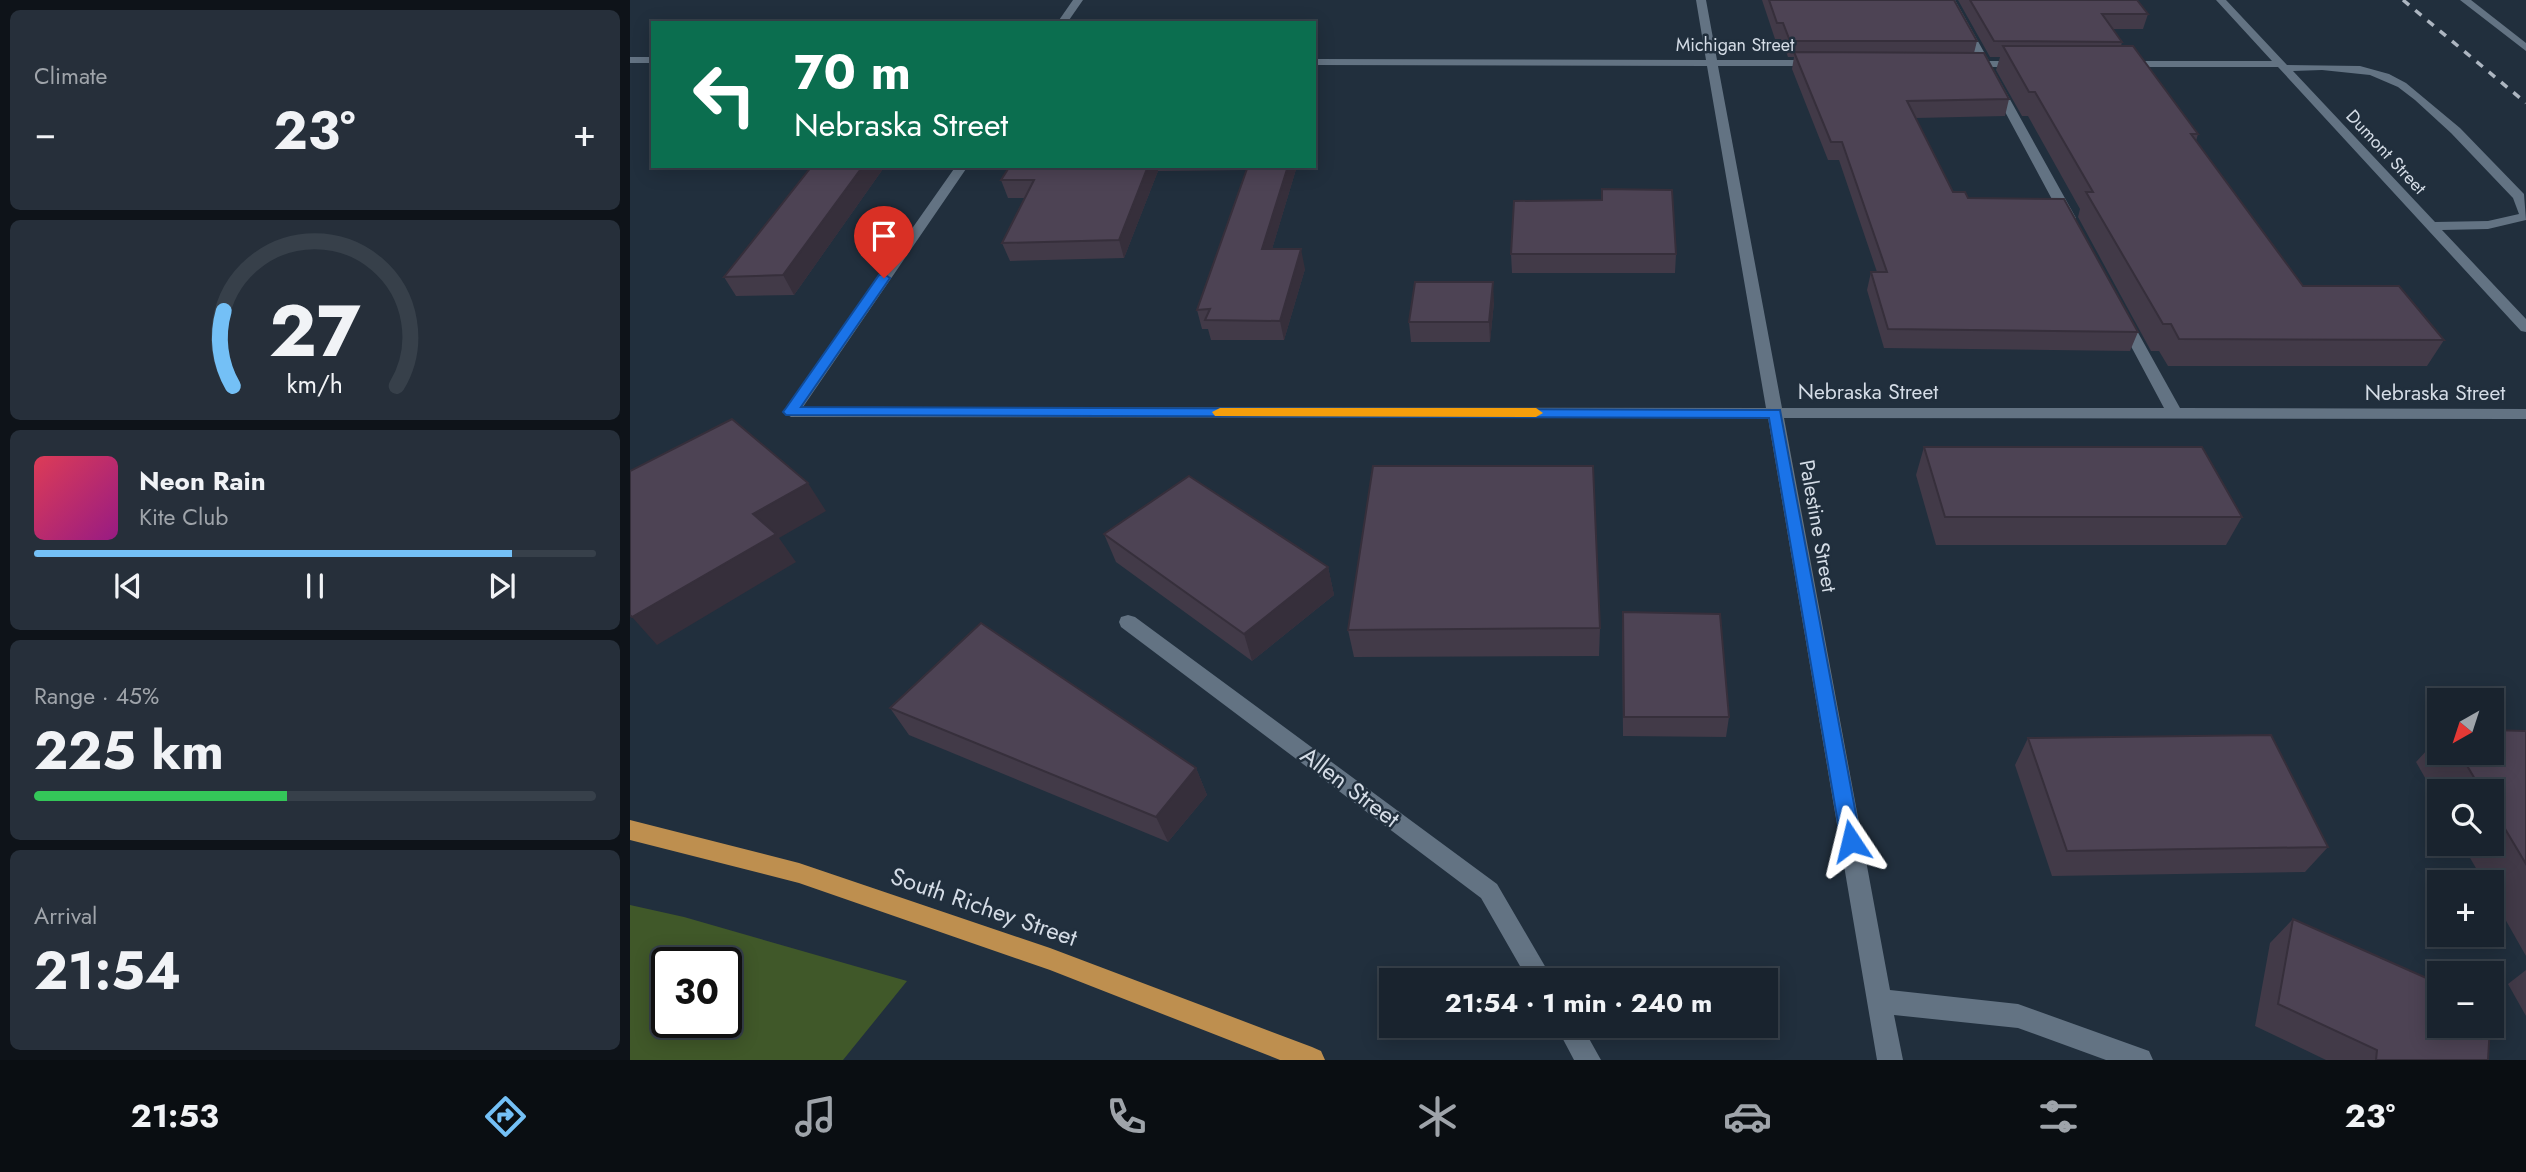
<!DOCTYPE html>
<meta charset="utf-8">
<style>
body{margin:0;font-family:Jost,sans-serif;background:#262f3a;color:#f1f3f6;height:100vh;display:flex;flex-direction:column;font-size:26px;white-space:nowrap}
*{box-sizing:border-box;margin:0}
p{font-size:23px;color:#9fa4aa}
.icon{flex:none;width:38px;height:38px;fill:none;stroke:currentColor;stroke-width:2;stroke-linecap:round;stroke-linejoin:round}
.map{position:relative;flex:1;overflow:hidden}
.details{display:flex;flex-direction:column;gap:10px;padding:10px;background:#0e1319;width:630px}
.details>*{flex:none}
.banner{position:absolute;left:21px;top:21px;width:665px;height:147px;border-radius:0px;box-shadow:0 4px 18px #0003,0 0 0 2px #37404a;background:#0b6e4f;color:#fff;overflow:hidden}
.needle{width:46px;rotate:219deg}
.buttons{position:absolute;left:1797px;top:688px;display:grid;gap:14px}
.buttons a{display:grid;place-items:center;width:77px;height:77px;border-radius:0px;background:#19232e;box-shadow:0 4px 18px #0003,0 0 0 2px #37404a;font-size:35px}
.speed{position:absolute;left:21px;top:947px;display:flex;gap:14px;font-size:35px;font-weight:700;text-align:center}
.speed>*{display:grid;place-content:center;width:91px;height:91px;border-radius:50%;background:#19232e;box-shadow:0 4px 18px #0003,0 0 0 2px #37404a;line-height:1}
.speed .limit{border:4px solid #111;border-radius:10px;background:#fff;color:#111}
.pin{position:absolute;display:grid;place-items:center;width:60px;height:60px;color:#fff;margin:-72px -30px;border-radius:50% 50% 50% 0;rotate:-45deg;box-shadow:0 0 7px #0007}
.pin .icon{rotate:45deg}
.me{position:absolute;width:77px;margin:-38px;rotate:350deg;stroke-linejoin:round;filter:drop-shadow(0 0 5px #0008)}
.turn{display:flex;align-items:center;gap:24px;height:147px;padding:0 28px;font-size:32px}
.turn .icon{width:91px;height:91px;stroke-width:2.5}
.turn b{display:block;font-size:49px;line-height:60px}
.big{font-size:52px;font-weight:700;line-height:1.1}
.details .card{flex:1;display:flex;flex-direction:column;justify-content:center;gap:10px;min-width:0;padding:0 24px;border-radius:10px;background:#262f3a}
.details .dial{align-items:center;gap:0}
.dial svg{height:182px;overflow:visible;fill:none;stroke:#37404a;stroke-width:7;stroke-linecap:round;text-anchor:middle}
.dial text{fill:#f1f3f6;stroke:none}
.song{display:flex;align-items:center;gap:21px}
.cover{width:84px;height:84px;border-radius:10px;background:linear-gradient(135deg,hsl(350 70% 55%),hsl(310 70% 35%))}
.played{height:7px;border-radius:4px;background:linear-gradient(90deg,#74c0f6 85%,#37404a 85%)}
.keys{display:flex;justify-content:space-around;direction:ltr}
.heat{display:flex;justify-content:space-between;align-items:center;font-size:38px;direction:ltr}
.charge{height:10px;border-radius:5px;background:linear-gradient(90deg,#34c759 45%,#37404a 0)}
.trip{position:absolute;left:749px;top:968px;width:399px;height:70px;border-radius:0px;background:#19232e;box-shadow:0 4px 18px #0003,0 0 0 2px #37404a;font-weight:700;line-height:70px;text-align:center}
.menu{display:flex;height:112px;justify-content:space-around;align-items:center;background:#0a0e12;color:#9fa4aa}
.menu .icon{width:49px;height:49px}
.menu .active{color:#74c0f6}
.menu b{font-size:32px;color:#f1f3f6}
main{display:flex;flex:1;min-height:0}
.map>svg:first-child{display:block}
.green{fill:#405829;fill-rule:evenodd}
.lines{fill:none;stroke-linecap:round;stroke-linejoin:round}
.minor{fill:#637383;fill-rule:evenodd}
.major{fill:#be8f4f;fill-rule:evenodd}
.rail{stroke:#adb6c1;stroke-width:3.5;stroke-dasharray:8 8;stroke-linecap:butt}
.wall{fill:#423a48}
.shaded-wall{fill:#362f3b}
.building{fill:#4d4354;stroke:#362f3b;stroke-width:2}
.route{fill:#1a73e8;stroke:#114b97;stroke-width:2}
.slow{fill:#f59e0b}
.labels{text-anchor:middle;stroke-width:5;stroke-linejoin:round;paint-order:stroke}
.far-street-label{font-size:18px;fill:#d4dce6;stroke:#212f3d}
.street-label{font-size:21px;fill:#d4dce6;stroke:#212f3d}
.near-street-label{font-size:24px;fill:#d4dce6;stroke:#212f3d}
</style>
<main>
<section class="details">
<div class="card"><p>Climate</p>
<div class="heat"><a>−</a><b class="big">23°</b><a>+</a></div>
</div>
<div class="card dial"><svg viewBox="0 0 100 80">
<path d="M14 69A42 42 0 1 1 86 69"/>
<path d="M14 69A42 42 0 0 1 10 36" stroke="#74c0f6"/>
<text x="50" y="56" font-size="32" font-weight="700">27</text>
<text x="50" y="72" font-size="11">km/h</text>
</svg></div>
<div class="card">
<div class="song"><i class="cover"></i><div><b>Neon Rain</b><p>Kite Club</p></div></div>
<div class="played"></div>
<div class="keys"><svg class="icon" aria-label="previous" viewBox="0 0 24 24"><path d="M18 5L8 12l10 7zM5 5v14"/></svg><svg class="icon" aria-label="pause" viewBox="0 0 24 24"><path d="M8 5v14M16 5v14"/></svg><svg class="icon" aria-label="next" viewBox="0 0 24 24"><path d="M6 5l10 7-10 7zM19 5v14"/></svg></div>
</div>
<div class="card"><p>Range · 45%</p><b class="big">225 km</b><div class="charge"></div></div>
<div class="card"><p>Arrival</p><b class="big">21:54</b></div>
</section>
<div class="map">
<svg width="1896" height="1060" viewBox="0 0 1896 1060">
<rect width="100%" height="100%" fill="#212f3d"/>
<!-- green -->
<path class="green" d="M0,905L54,917L277,981L213,1060H0ZM37,962H96V1022H37Z"/>
<g class="lines">
<!-- minor -->
<path class="minor" d="M443,0H453L437,23H427Z
M1066,0H1076L1087,60H1185L1190,63L1185,66H1088L1152,408H1534L1487,320L1494,316L1501,320L1550,408L1896,409V419L1154,418L1260,990L1388,1004L1519,1051L1523,1060H1476L1388,1028L1264,1015L1273,1060H1247L1138,418L161,417L153,412L326,166H338L173,407L1136,408L1077,66L684,65V59L1076,60Z
M1315,0H1325L1359,61H1391L1396,64L1391,67H1362L1446,218L1444,221L1439,222L1432,218L1351,67H1335L1330,64L1335,61H1348Z
M1586,0H1596L1657,65L1730,66L1759,74L1776,83L1830,128L1894,194L1896,220L1858,229L1812,230L1896,319V332L1891,331L1648,67H1493L1488,64L1493,61H1642ZM1692,70L1740,75L1768,87L1785,100L1821,133L1883,198L1889,214L1858,221L1805,222L1663,71Z
M1830,0H1841L1896,43V51Z
M0,57H23V63H0Z
M498,615L505,617L867,884L923,980H898L851,898L491,627L489,622L491,617Z
M926,1026H952L971,1060H944Z"/>
<!-- major -->
<path class="major" d="M0,820L169,863L420,948L682,1047L691,1051L695,1060H650L420,970L169,883L0,840Z"/>
<!-- rail -->
<path class="rail" d="M1773,0L1896,103"/>
</g>
<!-- wall -->
<path class="wall" d="M1132,0H1324L1347,41L1344,53L1379,99L1375,116L1286,118L1323,192L1338,198L1508,332L1500,351L1254,348L1237,290L1241,272H1247L1209,160H1198L1162,69L1164,57H1158L1151,39H1145Z
M1328,0H1507L1518,14L1513,29H1483L1492,42L1491,46L1568,134L1566,141L1673,286L1814,340L1797,366H1538L1529,351H1521L1448,217L1450,209L1398,116H1392L1366,70L1370,57H1360Z
M182,166H255L164,295L106,296L94,277Z
M380,166H667L642,249L675,269L654,340H581L578,329H572L567,310L617,170L528,171L494,258L380,261L372,243L395,198H378L371,180Z
M881,254H1046L1045,273H882Z
M864,302L860,342H781L779,322Z
M1294,447L1612,517L1596,545H1306L1286,475Z
M474,534L698,567L704,595L622,661L486,562Z
M993,612L1099,717L1096,737L993,736L992,632Z
M970,628L969,656L724,657L718,630Z
M260,708L566,768L577,795L538,842L279,735Z
M1896,731V956L1862,896V882H1854L1832,844H1862V791H1810V804L1786,762L1810,736V752H1862Z
M1398,738L1698,847L1675,872L1422,876L1385,765Z
M1663,919L1858,1060H1696L1625,1026L1640,943Z
M1896,970V1016L1878,984Z"/>
<!-- shaded-wall -->
<path class="shaded-wall" d="M233,166H255L164,295L153,275Z
M518,166H527L528,171L494,258L489,240Z
M658,166H667L636,269L632,249Z
M671,249L675,269L654,340L650,321Z
M863,282L864,302L860,342L859,322Z
M178,483L196,511L149,538L166,562L27,645L2,617L123,514Z
M698,567L704,595L622,661L614,634Z
M566,768L577,795L538,842L526,817Z"/>
<!-- building -->
<path class="building" d="M1139,0H1324L1347,41H1160L1153,23H1147Z
M1340,0H1507L1518,14H1472L1492,42L1364,41Z
M1373,46H1503L1568,134H1561L1673,286H1769L1814,340L1549,339L1541,324H1533L1456,192H1463L1405,92H1399Z
M1164,52L1354,53L1379,99L1277,101L1323,192H1335L1338,198L1434,199L1508,332L1258,329L1241,272H1257L1212,142H1201Z
M182,166H233L153,275L94,277Z
M380,166H518L489,240L372,243L404,180H371Z
M618,166H658L632,249H671L650,321L575,320L580,309L567,310Z
M972,189L1042,190L1046,254H881L884,201L972,200Z
M785,282H863L859,322H779Z
M102,419L178,483L123,514L146,534L2,617L0,615V471Z
M1294,447H1572L1612,517H1315Z
M743,466H963L970,628L718,630Z
M559,476L698,567L614,634L474,534Z
M993,612L1090,614L1099,717H994Z
M351,623L566,768L526,817L260,708Z
M1862,730L1896,731V864L1862,807V791H1852L1829,752H1862Z
M1641,735L1698,847L1437,851L1398,738Z
M1663,919L1810,984V1026H1860L1858,1060H1746L1747,1050L1648,1004Z"/>
<!-- route -->
<path class="route" d="M254,274L260,278L171,407L1150,410L1231,841L1228,847L1221,850L1214,847L1211,841L1139,418L156,415L153,412L156,408L249,275Z"/>
<!-- slow -->
<path class="slow" d="M590,408H906L913,413L906,417L585,416L582,412Z"/>
<g class="labels">
<!-- far-street labels -->
<g class="far-street-label">
<text x="1105" y="51">Michigan Street</text>
<text transform="translate(1756 152) rotate(47)" y="6">Dumont Street</text>
</g>
<!-- street labels -->
<g class="street-label">
<text x="1238" y="399">Nebraska Street</text>
<text x="1805" y="400">Nebraska Street</text>
<text transform="translate(1188 526) rotate(80)" y="7">Palestine Street</text>
</g>
<!-- near-street labels -->
<g class="near-street-label">
<text transform="translate(720 787) rotate(37)" y="8">Allen Street</text>
<text transform="translate(354 907) rotate(19)" y="8">South Richey Street</text>
</g>
</g>
</svg>
<div class="buttons">
<a><svg class="needle" viewBox="-14 -14 28 28"><path d="M0-13l5 13h-10z" fill="#e53935"/><path d="M0 13l5-13h-10z" fill="#9fa4aa"/></svg></a>
<a><svg class="icon" aria-label="search" viewBox="0 0 24 24"><circle cx="10" cy="10" r="6"/><path d="M15 15l6 6"/></svg></a>
<a>+</a>
<a>−</a>
</div>
<div class="speed"><div class="limit">30</div></div>
<div class="pin" style="left:254px;top:278px;background:#d93025"><svg class="icon" aria-label="arrive" viewBox="0 0 24 24"><path d="M6 21V4h12l-3 4 3 4H6"/></svg></div>
<svg class="me" style="left:1221px;top:841px" viewBox="-20 -20 40 40"><path d="M0-17L14 15 0 8-14 15z" fill="#1a73e8" stroke="#fff" stroke-width="4"/></svg>
<div class="trip">21:54 · 1 min · 240 m</div>
<div class="banner">
<div class="turn"><svg class="icon" aria-label="left" viewBox="0 0 24 24"><path d="M17 20v-9H6M10 6l-5 5 5 5"/></svg><div><b>70 m</b>Nebraska Street</div></div>
</div>
</div>
</main>
<nav class="menu">
<b>21:53</b>
<svg class="icon active" aria-label="directions" viewBox="0 0 24 24"><path d="M12 3l9 9-9 9-9-9zM9 14v-3h6M13 9l2 2-2 2"/></svg>
<svg class="icon" aria-label="music" viewBox="0 0 24 24"><path d="M9 18V5l10-2v13"/><circle cx="6" cy="18" r="3"/><circle cx="16" cy="16" r="3"/></svg>
<svg class="icon" aria-label="phone" viewBox="0 0 24 24"><path d="M5 4h4l2 5-3 2q2 4 5 5l2-3 5 2v4C11 20 4 13 5 4z"/></svg>
<svg class="icon" aria-label="climate" viewBox="0 0 24 24"><path d="M12 3v18M4 7l16 10M4 17L20 7"/></svg>
<svg class="icon" aria-label="car" viewBox="0 0 24 24"><path d="M5 17H2v-5l4-1 3-4h7l3 4 3 1v5h-3M9 17h6M6 11h13"/><circle cx="7" cy="17" r="2"/><circle cx="17" cy="17" r="2"/></svg>
<svg class="icon" aria-label="filters" viewBox="0 0 24 24"><path d="M4 7h16M4 17h16"/><circle cx="9" cy="7" r="2"/><circle cx="15" cy="17" r="2"/></svg>
<b>23°</b>
</nav>
